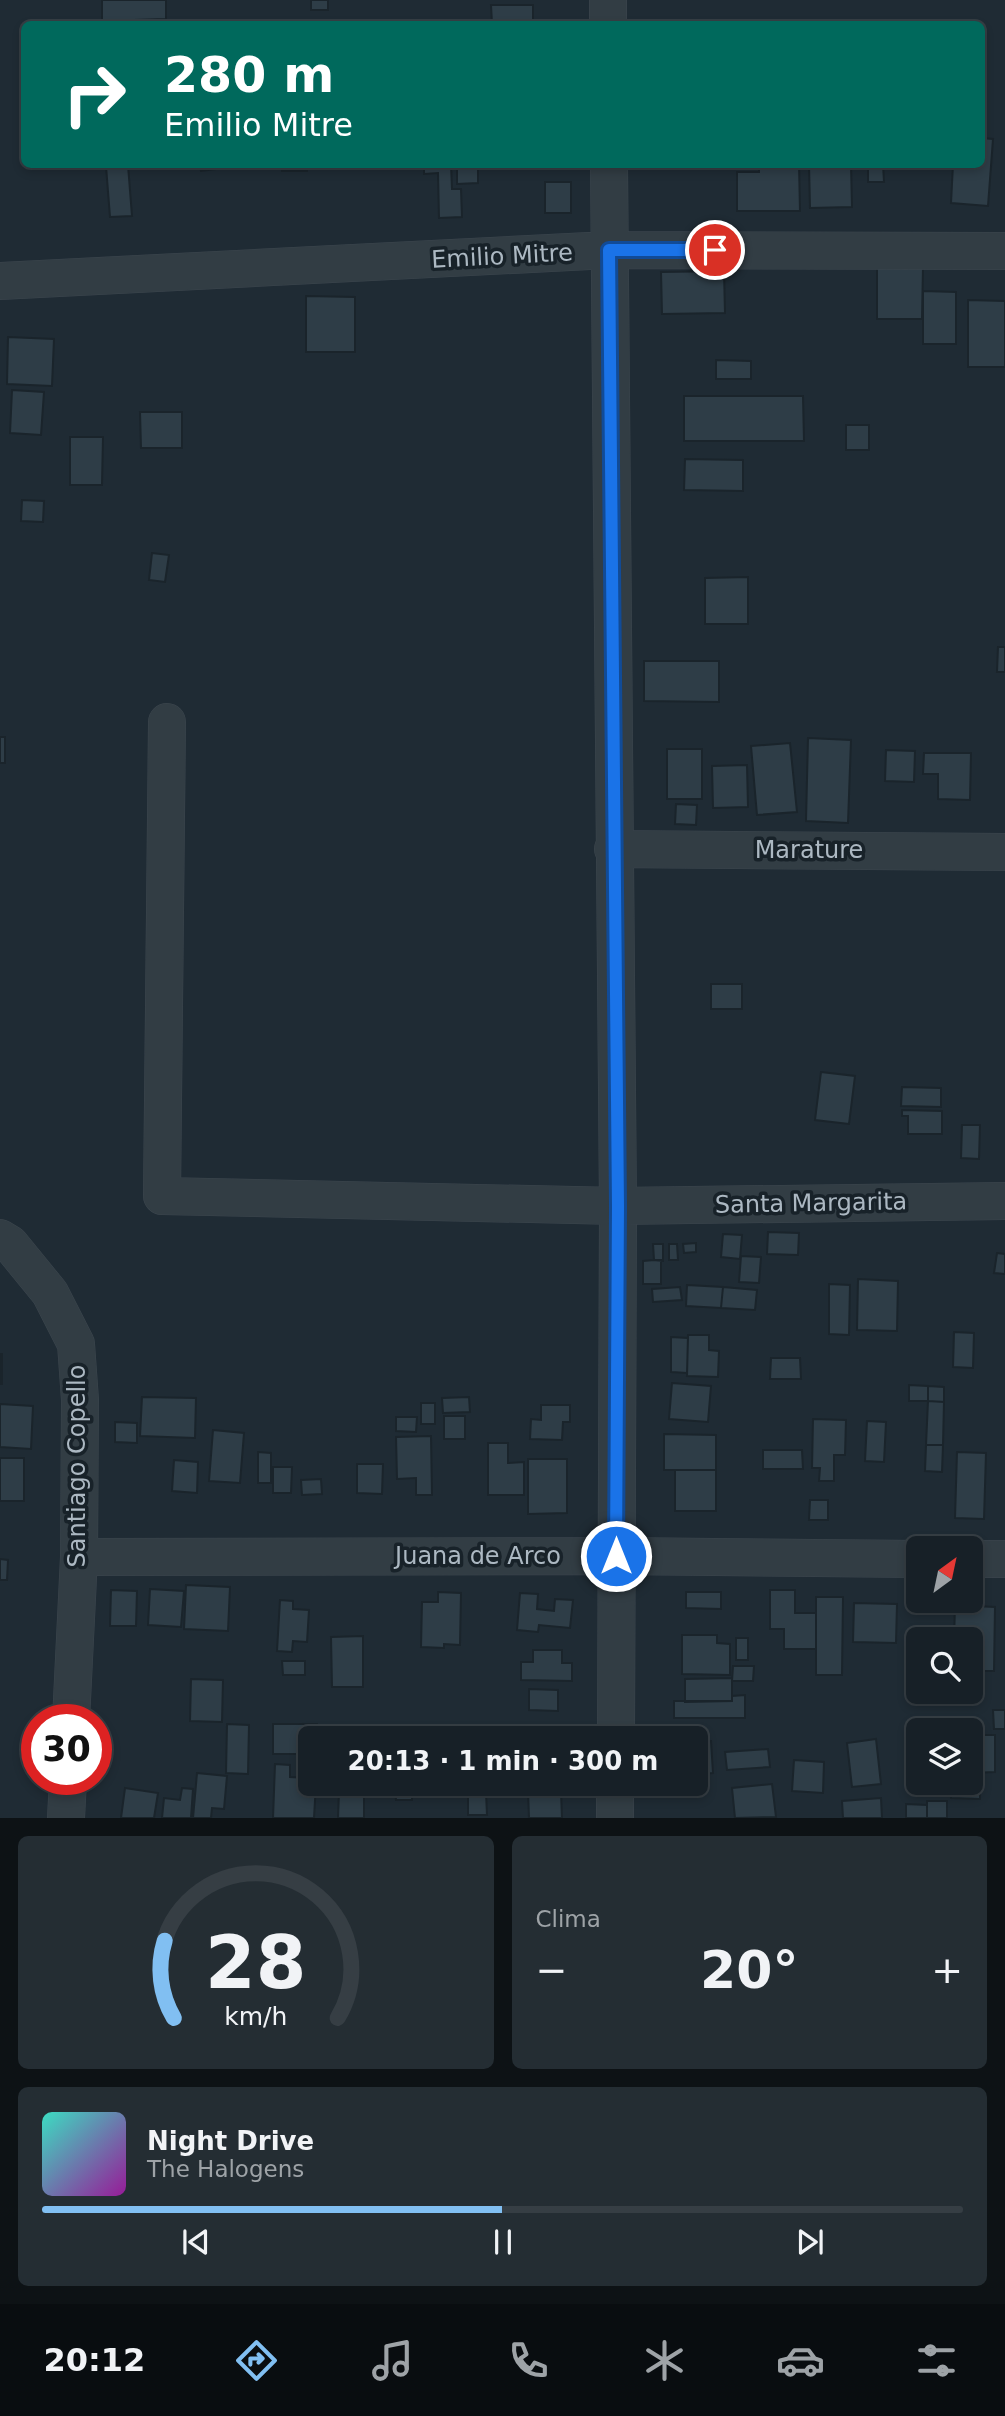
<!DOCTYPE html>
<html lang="es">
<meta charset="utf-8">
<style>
body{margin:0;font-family:"DejaVu Sans",sans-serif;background:#242d33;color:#f1f3f6;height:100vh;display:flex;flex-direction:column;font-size:26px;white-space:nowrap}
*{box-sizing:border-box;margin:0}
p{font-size:23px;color:#9ea3a7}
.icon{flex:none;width:38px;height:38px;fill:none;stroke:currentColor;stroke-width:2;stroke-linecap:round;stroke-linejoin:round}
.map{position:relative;height:1818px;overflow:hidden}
.drawer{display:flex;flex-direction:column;gap:18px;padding:18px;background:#0d1215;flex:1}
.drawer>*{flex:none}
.guide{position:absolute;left:21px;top:21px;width:964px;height:147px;border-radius:10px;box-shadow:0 4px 10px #0003,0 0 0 2px #363e44;background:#00695c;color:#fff;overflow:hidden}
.needle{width:46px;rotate:33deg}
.tools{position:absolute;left:906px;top:1536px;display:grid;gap:14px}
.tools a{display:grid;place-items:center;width:77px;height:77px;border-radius:10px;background:#172027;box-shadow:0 4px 10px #0003,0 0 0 2px #363e44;font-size:35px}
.speed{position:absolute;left:21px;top:1704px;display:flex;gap:14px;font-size:35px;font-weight:700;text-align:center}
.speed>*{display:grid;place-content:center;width:91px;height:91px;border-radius:50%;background:#172027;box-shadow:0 4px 10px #0003,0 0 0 2px #363e44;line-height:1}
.speed .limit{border:10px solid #d22;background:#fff;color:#111}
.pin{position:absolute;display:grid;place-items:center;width:60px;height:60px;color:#fff;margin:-30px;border:4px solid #fff;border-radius:50%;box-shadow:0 2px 7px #0007}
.me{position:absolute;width:77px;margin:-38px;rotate:0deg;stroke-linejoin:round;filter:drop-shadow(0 0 5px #0008)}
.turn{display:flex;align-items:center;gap:24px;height:147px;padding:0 28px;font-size:32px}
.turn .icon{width:91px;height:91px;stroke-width:2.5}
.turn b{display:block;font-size:49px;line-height:60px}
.big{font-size:52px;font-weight:600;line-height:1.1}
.drawer .tile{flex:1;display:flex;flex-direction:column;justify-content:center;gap:10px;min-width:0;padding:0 24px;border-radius:10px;background:#242d33}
.drawer .dial{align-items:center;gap:0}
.dial svg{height:182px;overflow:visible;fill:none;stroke:#363e44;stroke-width:7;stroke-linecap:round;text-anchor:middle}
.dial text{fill:#f1f3f6;stroke:none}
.song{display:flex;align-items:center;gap:21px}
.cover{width:84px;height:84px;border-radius:10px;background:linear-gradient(135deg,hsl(170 70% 55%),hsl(300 70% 35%))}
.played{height:7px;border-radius:4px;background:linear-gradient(90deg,#81bff2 50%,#363e44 50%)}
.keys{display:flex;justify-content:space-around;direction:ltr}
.heat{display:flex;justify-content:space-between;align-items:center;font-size:38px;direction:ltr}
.drawer .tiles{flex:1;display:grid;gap:18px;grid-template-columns:1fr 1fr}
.tile:last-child{grid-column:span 2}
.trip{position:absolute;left:298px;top:1726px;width:410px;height:70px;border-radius:10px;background:#172027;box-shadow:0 4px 10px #0003,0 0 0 2px #363e44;font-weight:600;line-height:70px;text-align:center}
.tabs{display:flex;height:112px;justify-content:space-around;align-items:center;background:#090d10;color:#9ea3a7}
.tabs .icon{width:49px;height:49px}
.tabs .selected{color:#81bff2}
.tabs b{font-size:32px;color:#f1f3f6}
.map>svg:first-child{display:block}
.building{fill:#2e3d47;stroke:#1a242b;stroke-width:2}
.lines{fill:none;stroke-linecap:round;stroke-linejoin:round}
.minor-casing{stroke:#3c464e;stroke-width:38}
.minor{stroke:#323d44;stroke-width:37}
.route-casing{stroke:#114b97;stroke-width:18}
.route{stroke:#1a73e8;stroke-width:12}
.labels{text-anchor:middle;stroke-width:7;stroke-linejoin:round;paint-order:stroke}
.street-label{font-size:24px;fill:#acb8c2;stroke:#182229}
</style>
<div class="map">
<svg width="1005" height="1818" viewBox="0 0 1005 1818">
<rect width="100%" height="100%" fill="#1f2b34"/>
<!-- building -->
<path class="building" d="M102,0H166V19L102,21Z
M311,0H328V10H311Z
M491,5H533V24H492Z
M982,138L993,139L988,206L951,203L953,164H982Z
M200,164H216L217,169L201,171Z
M282,164H307V171H282Z
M424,164H451L452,189H461L462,217L439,218L438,173L424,174Z
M457,164H478V183L457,184Z
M759,164H799L800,211H737V172H759Z
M809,164H851L852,207L810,208Z
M868,164H883L884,182H868Z
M128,165L132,216L110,217L106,166Z
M545,182H571V213H545Z
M877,266L923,267L922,319H877Z
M724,271L725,313L662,314L661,272Z
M923,291L956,292V344H923Z
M306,296L355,297V352H306Z
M968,300L1005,301V367H968Z
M8,337L54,339L52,386L7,384Z
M716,360L751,361V379H716Z
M12,390L44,392L41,435L10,433Z
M684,396H803L804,441H684Z
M140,412H182V448H141Z
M846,425H869V450H846Z
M70,437H103L102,485H70Z
M685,459L743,460V491L684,490Z
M22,500L44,501L43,522L21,521Z
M152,553L169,555L165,582L149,580Z
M748,577V624H705V578Z
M998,647H1005V672H997Z
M644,661H719V702L644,701Z
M0,737H5V763H0Z
M808,738L851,740L848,823L806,821Z
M790,743L797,812L757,815L751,746Z
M667,749H702V799H667Z
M886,750L915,751L914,782L885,781Z
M924,753H971L970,800L938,799V774H923Z
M747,765L748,807L713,808L712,766Z
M676,804L697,805L696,825L675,824Z
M711,984H742V1009H711Z
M821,1072L855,1076L849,1124L815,1120Z
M902,1087L941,1088V1107L901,1106Z
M902,1110L942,1111V1134H908V1116H902Z
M962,1125H980L979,1159L961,1158Z
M768,1232L799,1233L798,1255L767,1254Z
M723,1234L742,1235L740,1259L721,1257Z
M696,1243V1252L684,1253L683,1244Z
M653,1244H663V1261L654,1260Z
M669,1244H677L678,1260H669Z
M997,1253L1005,1254V1274L994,1273Z
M741,1256L761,1257L759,1283L739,1282Z
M654,1260H661V1284H643V1261Z
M858,1279L898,1281L897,1331L857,1330Z
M829,1284L850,1285L849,1335L829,1334Z
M687,1285L723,1287L721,1308L686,1306Z
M680,1287L682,1300L653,1302L652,1289Z
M723,1287L757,1290L755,1310L721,1308Z
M954,1332L974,1333L973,1368L953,1367Z
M688,1335H709V1350L719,1351L718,1377L687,1376Z
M671,1337L688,1338L687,1373L671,1372Z
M0,1354H2V1384H0Z
M771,1358H800L801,1379H770Z
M672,1383L711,1386L708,1422L669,1419Z
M909,1385L928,1386V1401H909Z
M928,1386L944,1387V1402L928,1401Z
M142,1397L196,1398L195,1438L140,1436Z
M469,1397L470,1412L443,1413L442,1398Z
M928,1401L944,1402L943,1445H926Z
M421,1403H435V1424H421Z
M0,1404L33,1406L31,1449L0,1447Z
M541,1405H570V1422H563L562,1440L530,1439L531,1419L541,1420Z
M444,1416H465V1439H444Z
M396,1417H417L416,1432L396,1431Z
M813,1419L846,1420L845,1455H834V1481H819L820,1468H812Z
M867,1421L886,1422L884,1462L865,1461Z
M115,1422L137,1423V1443L115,1442Z
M213,1430L244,1433L240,1483L209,1481Z
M664,1434L716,1435V1470H664Z
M431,1436L432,1495H416V1478L397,1479L396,1437Z
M488,1443H508V1463L524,1462V1495H488Z
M926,1445H943L942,1472L925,1471Z
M763,1450H802L803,1469H763Z
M258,1452L271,1453V1483H258Z
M957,1452L986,1453L984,1519L955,1518Z
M0,1458H24V1501H0Z
M528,1459H567V1513L528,1514Z
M174,1460L198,1462L197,1493L172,1491Z
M357,1464H383L382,1494L357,1493Z
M273,1467H292L291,1493H273Z
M675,1470H716V1511H675Z
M321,1479L322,1494L302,1495L301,1480Z
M810,1500H828V1520H809Z
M0,1559L8,1560L7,1580H0Z
M186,1585L230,1587L228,1631L184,1629Z
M150,1589L184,1591L181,1627L148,1625Z
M111,1590L137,1591L136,1626H110Z
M770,1590H795V1613H816V1649H784V1629H770Z
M438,1592L461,1593L460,1645L444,1644V1648L421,1647L422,1602H438Z
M686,1592H721V1609L686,1608Z
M520,1593L538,1594L537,1609L554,1611L555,1599L573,1600L570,1628L539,1625L538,1632L517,1630Z
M816,1597H843L842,1675H816Z
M280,1600L293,1601V1609L309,1610L307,1642L293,1641L292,1652L277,1651Z
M854,1603L897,1604L896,1643L853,1642Z
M955,1605L995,1607L994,1671H971V1640H954Z
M682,1635H717V1643L730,1644V1675L682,1674Z
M363,1636V1687H332L331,1637Z
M736,1638H748V1660H736Z
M533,1650H562V1663H572V1681L521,1680V1662H533Z
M915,1659H919V1692H938V1698H914Z
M282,1661H305V1675H283Z
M733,1666H754L753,1681H732Z
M732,1678V1701L685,1702V1679Z
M191,1679L223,1680L222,1722L190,1721Z
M529,1689L558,1690V1711L529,1710Z
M745,1695V1718H674V1701H732V1696Z
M993,1710H1005V1729H994Z
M227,1724L249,1725L248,1774L226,1773Z
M273,1724H317V1738H310V1754H273Z
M971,1735H995V1772L971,1773Z
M876,1739L881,1784L852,1787L847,1743Z
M695,1741H711L713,1773L695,1774Z
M768,1749L770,1767L727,1770L725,1752Z
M794,1760L824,1762L823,1793L792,1791Z
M275,1764L290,1765V1777L310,1778V1783H316L314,1818H273Z
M197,1773L227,1776L224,1809L212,1808L211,1818H193Z
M971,1780L980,1781V1799L951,1798V1783H971Z
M395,1783H412V1800H396Z
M772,1784L776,1817L735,1818L732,1788Z
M125,1788L158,1793L154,1818H121Z
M182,1788L193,1789L191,1818H162L164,1798L180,1800Z
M528,1791H561L562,1818H529Z
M339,1792L364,1793V1818H338Z
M468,1792H486L487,1815H468Z
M881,1798L882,1818H843L842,1801Z
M927,1801H947V1818H927Z
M906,1804L927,1805V1818H906Z"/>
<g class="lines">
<!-- minor casing -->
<g class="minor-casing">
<path id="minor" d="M608,0V24
M609,164L618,1206L616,1738
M0,281L609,250L1005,251
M167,722L162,1196L618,1206L1005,1201
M613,849L1005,852
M0,1238L10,1244L50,1293L76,1344L80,1400L79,1557L71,1720
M79,1557L616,1556L919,1559
M971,1559H1005
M66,1818L68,1780
M615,1818V1783"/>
</g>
<!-- minor -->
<use href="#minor" class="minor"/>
</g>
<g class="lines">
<!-- route casing -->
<g class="route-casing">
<path id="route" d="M616,1556L618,1206L609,250H715"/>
</g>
<!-- route -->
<use href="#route" class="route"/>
</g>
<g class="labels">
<!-- street labels -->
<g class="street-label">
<text transform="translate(502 256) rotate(-3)" y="8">Emilio Mitre</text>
<text x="809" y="858">Marature</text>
<text transform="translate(811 1203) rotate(-1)" y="8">Santa Margarita</text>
<text transform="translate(77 1466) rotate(-90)" y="8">Santiago Copello</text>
<text x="478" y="1564">Juana de Arco</text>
</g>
</g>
</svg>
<div class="tools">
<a><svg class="needle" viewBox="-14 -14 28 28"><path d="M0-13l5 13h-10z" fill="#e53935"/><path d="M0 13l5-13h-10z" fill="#9ea3a7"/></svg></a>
<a><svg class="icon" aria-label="search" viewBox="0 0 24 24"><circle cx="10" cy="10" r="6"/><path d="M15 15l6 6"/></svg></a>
<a><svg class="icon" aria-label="layers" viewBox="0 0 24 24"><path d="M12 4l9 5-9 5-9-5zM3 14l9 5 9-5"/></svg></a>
</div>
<div class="speed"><div class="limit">30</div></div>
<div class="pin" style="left:715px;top:250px;background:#d93025"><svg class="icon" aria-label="arrive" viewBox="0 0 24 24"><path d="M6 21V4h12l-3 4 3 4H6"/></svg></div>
<svg class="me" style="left:616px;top:1556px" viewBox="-20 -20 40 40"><circle r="17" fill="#1a73e8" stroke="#fff" stroke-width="3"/><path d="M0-11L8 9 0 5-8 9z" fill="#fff"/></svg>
<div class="trip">20:13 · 1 min · 300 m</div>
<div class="guide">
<div class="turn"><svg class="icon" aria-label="right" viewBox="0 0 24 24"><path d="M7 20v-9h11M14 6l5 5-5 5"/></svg><div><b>280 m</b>Emilio Mitre</div></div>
</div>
</div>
<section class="drawer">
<div class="tiles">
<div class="tile dial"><svg viewBox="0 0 100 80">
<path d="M14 69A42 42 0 1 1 86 69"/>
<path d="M14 69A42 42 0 0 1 10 35" stroke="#81bff2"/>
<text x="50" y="56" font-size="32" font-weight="700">28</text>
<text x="50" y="72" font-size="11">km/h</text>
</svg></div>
<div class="tile"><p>Clima</p>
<div class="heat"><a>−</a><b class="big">20°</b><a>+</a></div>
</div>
<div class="tile">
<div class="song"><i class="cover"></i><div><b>Night Drive</b><p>The Halogens</p></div></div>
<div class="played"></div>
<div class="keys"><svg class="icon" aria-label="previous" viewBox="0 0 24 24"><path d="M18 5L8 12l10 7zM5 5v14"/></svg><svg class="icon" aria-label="pause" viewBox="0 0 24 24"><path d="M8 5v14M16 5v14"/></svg><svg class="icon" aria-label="next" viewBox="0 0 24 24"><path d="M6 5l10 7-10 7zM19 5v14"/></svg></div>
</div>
</div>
</section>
<nav class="tabs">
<b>20:12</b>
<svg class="icon selected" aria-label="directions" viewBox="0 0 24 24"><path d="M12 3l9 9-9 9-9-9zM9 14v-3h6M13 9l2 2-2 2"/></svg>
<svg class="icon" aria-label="music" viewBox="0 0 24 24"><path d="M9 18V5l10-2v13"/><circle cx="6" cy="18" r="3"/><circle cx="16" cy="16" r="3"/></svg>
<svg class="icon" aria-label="phone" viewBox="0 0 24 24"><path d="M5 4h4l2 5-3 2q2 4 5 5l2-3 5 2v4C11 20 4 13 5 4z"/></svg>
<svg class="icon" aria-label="climate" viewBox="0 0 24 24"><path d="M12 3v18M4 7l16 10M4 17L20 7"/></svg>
<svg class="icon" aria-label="car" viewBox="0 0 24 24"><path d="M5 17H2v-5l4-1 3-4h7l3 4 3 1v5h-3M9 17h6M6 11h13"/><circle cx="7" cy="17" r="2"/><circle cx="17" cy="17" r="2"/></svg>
<svg class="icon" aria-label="filters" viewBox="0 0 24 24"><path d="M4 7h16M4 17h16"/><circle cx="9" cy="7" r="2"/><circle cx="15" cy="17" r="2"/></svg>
</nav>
